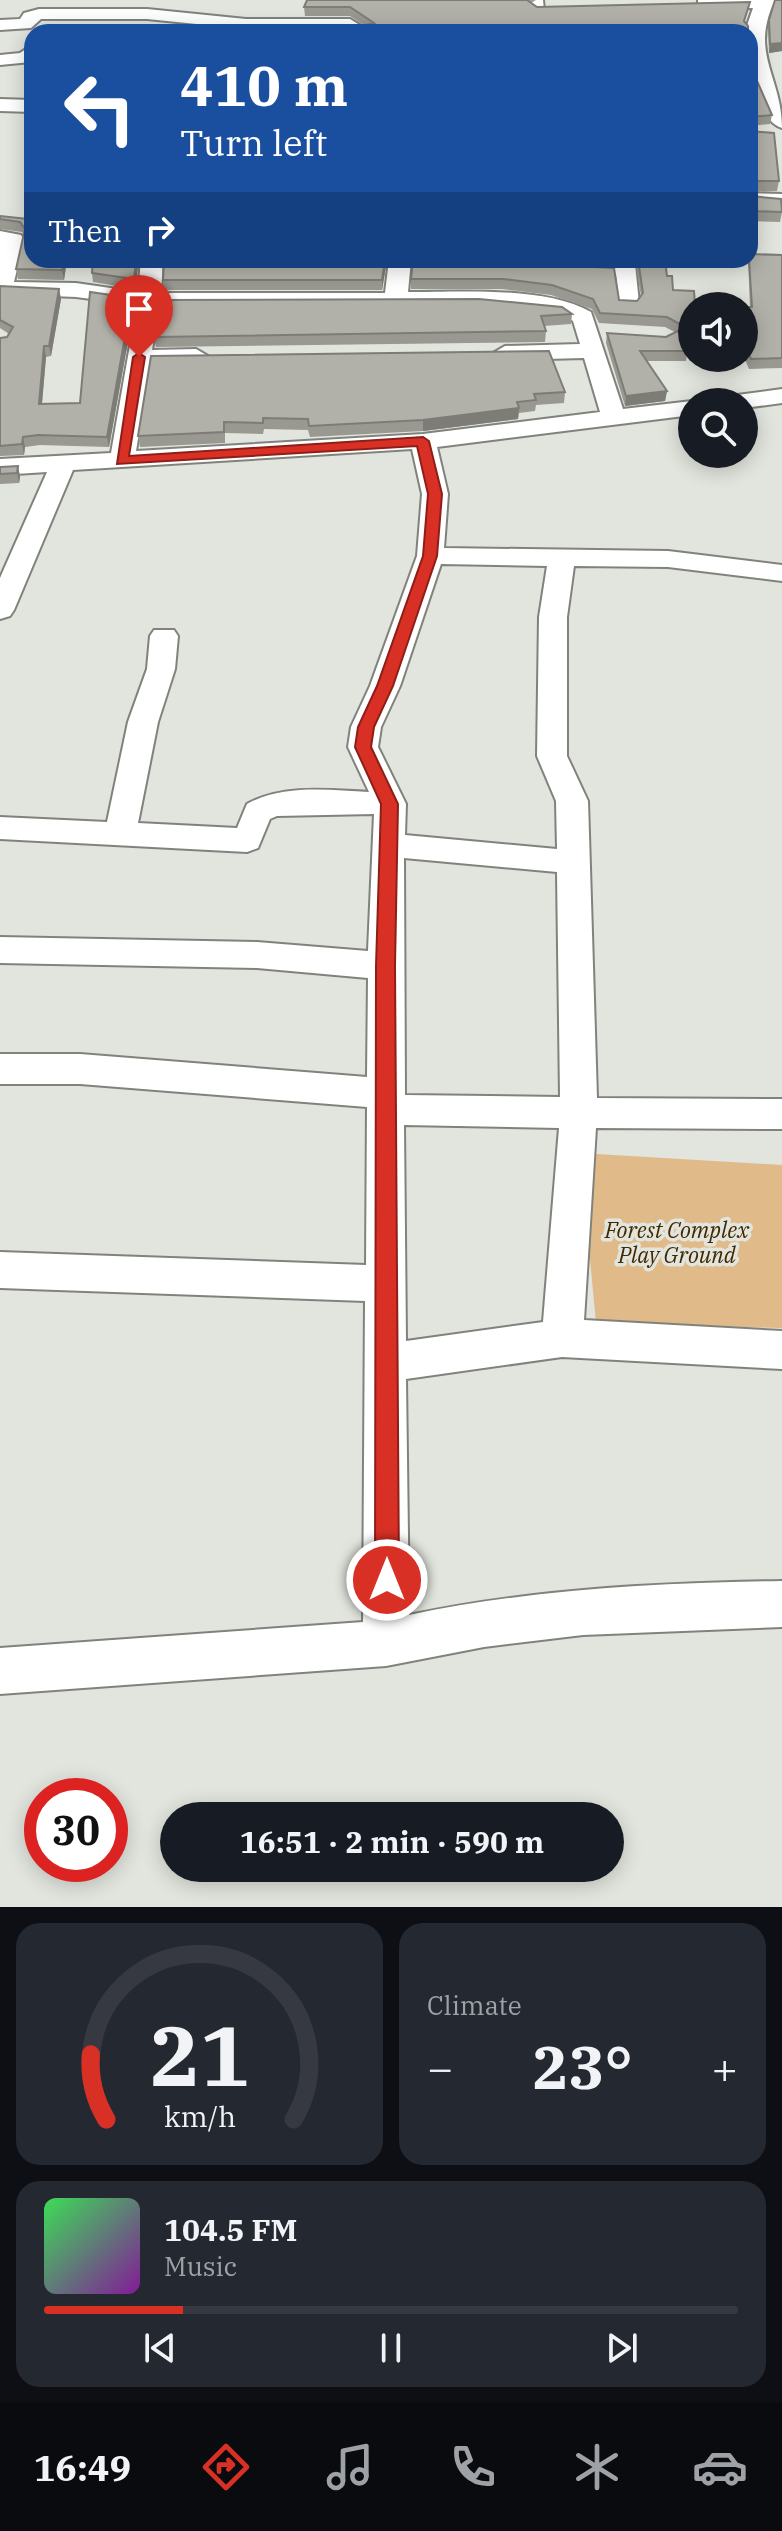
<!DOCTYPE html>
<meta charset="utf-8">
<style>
body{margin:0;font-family:"IBM Plex Serif",serif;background:#242831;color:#f1f3f6;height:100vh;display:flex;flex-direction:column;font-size:30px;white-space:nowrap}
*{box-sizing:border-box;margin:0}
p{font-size:26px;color:#9ea1a6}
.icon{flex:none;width:44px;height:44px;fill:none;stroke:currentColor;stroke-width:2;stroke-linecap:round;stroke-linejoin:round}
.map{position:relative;height:1907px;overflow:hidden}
.sheet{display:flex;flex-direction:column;gap:16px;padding:16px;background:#0d0f14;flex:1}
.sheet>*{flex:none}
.hud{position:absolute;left:24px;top:24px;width:734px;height:244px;border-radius:24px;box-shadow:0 4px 20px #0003;background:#1a4fa0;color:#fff;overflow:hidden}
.fabs{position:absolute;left:678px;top:292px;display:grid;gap:16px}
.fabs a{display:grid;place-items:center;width:80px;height:80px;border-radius:50%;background:#171b24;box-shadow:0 4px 20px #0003;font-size:40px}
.speed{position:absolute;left:24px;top:1778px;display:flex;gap:16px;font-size:40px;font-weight:700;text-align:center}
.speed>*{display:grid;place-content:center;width:104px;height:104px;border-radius:50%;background:#171b24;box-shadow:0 4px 20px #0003;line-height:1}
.speed .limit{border:12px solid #d22;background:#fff;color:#111}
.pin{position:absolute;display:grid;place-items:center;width:68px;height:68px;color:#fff;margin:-82px -34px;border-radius:50% 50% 50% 0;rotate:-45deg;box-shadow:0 0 8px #0007}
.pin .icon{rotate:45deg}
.me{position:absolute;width:88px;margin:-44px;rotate:0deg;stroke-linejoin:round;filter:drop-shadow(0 0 6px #0008)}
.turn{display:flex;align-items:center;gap:28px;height:168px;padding:0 24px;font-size:36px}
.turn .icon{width:104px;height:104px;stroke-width:2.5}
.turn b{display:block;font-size:56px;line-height:68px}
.then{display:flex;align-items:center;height:76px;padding:0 24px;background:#0003;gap:16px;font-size:30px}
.big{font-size:60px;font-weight:800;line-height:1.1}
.sheet .widget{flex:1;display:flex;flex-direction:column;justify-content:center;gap:12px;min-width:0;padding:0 28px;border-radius:24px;background:#242831}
.sheet .dial{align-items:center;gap:0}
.dial svg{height:208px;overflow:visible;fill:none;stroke:#363941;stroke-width:7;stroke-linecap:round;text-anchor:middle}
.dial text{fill:#f1f3f6;stroke:none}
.song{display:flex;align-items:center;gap:24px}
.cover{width:96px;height:96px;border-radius:12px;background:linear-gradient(135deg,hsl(130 70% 55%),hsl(290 70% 35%))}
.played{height:8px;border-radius:4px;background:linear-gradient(90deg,#d93025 20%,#363941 20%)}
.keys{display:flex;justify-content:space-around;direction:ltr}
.heat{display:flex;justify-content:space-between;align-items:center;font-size:44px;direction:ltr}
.sheet .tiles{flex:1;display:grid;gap:16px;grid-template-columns:1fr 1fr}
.widget:last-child{grid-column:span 2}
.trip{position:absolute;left:160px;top:1802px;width:464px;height:80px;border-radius:40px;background:#171b24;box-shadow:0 4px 20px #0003;font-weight:800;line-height:80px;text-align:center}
.dock{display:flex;height:128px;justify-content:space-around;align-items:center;background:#090b0e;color:#9ea1a6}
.dock .icon{width:56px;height:56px}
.dock .on{color:#d93025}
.dock b{font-size:36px;color:#f1f3f6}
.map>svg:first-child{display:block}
.green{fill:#e1ba8a}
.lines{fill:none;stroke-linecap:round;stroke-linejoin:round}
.minor-casing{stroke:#80837c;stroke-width:4}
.minor{fill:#fff;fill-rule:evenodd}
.wall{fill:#999891}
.shaded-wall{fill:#7d7c76}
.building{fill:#b2b1a9;stroke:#7d7c76;stroke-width:2}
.route{fill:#d93025;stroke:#8d1f18;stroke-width:2}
.labels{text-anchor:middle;stroke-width:7;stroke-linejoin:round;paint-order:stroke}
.park-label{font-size:22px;font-style:italic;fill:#432800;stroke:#e1e5dd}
</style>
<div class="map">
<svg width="782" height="1907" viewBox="0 0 782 1907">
<rect width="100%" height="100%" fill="#e1e5dd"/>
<!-- green -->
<path class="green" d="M580,1153L782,1165V1328L596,1323Z"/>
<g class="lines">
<!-- minor casing -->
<g class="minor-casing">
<path id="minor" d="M525,0H543L546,32H528Z
M698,0H775C749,53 782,77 782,128C755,121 750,55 750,32L745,31L753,8L704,9L698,8Z
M39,9H147L246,19H350L371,32L246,29L147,19H41L31,28L0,30V20L20,19L24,13Z
M32,45L31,62L0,65V55L20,53Z
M0,99L32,100V112L0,111Z
M750,193L782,194V206L750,205Z
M0,231L21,235L24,240L14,282L76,283L138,292L141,260H163L161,293H385L389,260H411L408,292C461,292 545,286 591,312L623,409L692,401L697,402H692V415L437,447L448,494L444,548L668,551L782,565V581L668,567L574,566L567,617V756L588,801L597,1098L782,1099V1129L596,1128L584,1320L782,1331V1369L562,1357L406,1379L409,1615C532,1589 657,1583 782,1581V1627L583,1635L484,1647L386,1666L0,1694V1648L363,1622L365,1301L0,1288V1252L366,1265L367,1107L80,1084H0V1054H80L367,1077L368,978L257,968L0,963V937L257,942L368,951L374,814L277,816L270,819L258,848L247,852L0,839V817L107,822L128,722L147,669L150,636L154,630H174L178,636L175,669L158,722L138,823L237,828L247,804C283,784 329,790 369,792L348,747L351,727L370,686L417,556L422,494L412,449L73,470L14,610L10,616L0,619V578L47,472L0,475V459L111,453L137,305L76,297L0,294ZM479,306L562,314L573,321L580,344L505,346L493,353L505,360L584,358L600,412L423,434L136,451L150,364L196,363L208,356L196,349L152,350L159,307ZM441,564L547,566L539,617L537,756L556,801L557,849L405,835L406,804L378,747L381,727L400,686ZM404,858L557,872L560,1097L405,1095ZM404,1125L559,1128L543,1322L406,1341Z
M570,260L635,264L639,303L636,308H620L616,275L562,272L559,267Z
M782,389V403L744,408V402H725L737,395Z"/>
</g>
<!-- minor -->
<use href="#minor" class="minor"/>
</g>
<!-- wall -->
<path class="wall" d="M536,0L531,3L537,7L749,11L364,25L350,16H305L304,7Z
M782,0V51L769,53L768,29L769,20Z
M750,65L772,115L770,124L750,126Z
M750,131L779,181L777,191H750Z
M750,196L782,212L780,222L750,221Z
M0,216L28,219L32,260H67L64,280L18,279L16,269L24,235L22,232L0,229Z
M782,255V368L749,369L744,357V307H750L748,260Z
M93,260H139L135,289L93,282L92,273Z
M164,260H387L382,290H164L163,280Z
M610,260H665L667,276L673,290L692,306V354H687L686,361H647L667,391L665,401L625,406L606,343L607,333L666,337L675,332L665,327L599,323L592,309L551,295L502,289H411V279L529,262L531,264L619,300L637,301L641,296L635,261Z
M0,286L59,289L61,299L51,356L46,357L42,404L80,403L132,298L134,308L109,447L40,445L25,447L24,455L0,456V338L7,337L9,334L0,328Z
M572,314L571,324L544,326L546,331L545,342L156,347L154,337Z
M151,356L565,392L564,403L536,405L535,411L519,413L518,419L423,431L310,437L308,430L264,429L263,434L225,433V443L140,447L138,436Z
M18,466L20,477L19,483L0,484V467Z"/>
<!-- shaded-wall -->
<path class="shaded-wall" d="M782,43V51L769,53L770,44Z
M64,260H67L64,280L62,270Z
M136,260H139L135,289L134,279Z
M385,260H387L382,290V280Z
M59,289L61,299L51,356L49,346Z
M132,298L134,308L109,447L107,437Z
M44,346L46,357L41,414L39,404Z
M667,391L665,401L625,406L626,396Z
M519,408L518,419L423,431V420Z
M23,437L25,447L24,455L22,444Z
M18,466L20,477L19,483L17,473Z"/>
<!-- building -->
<path class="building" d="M307,0H527L537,7L750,2L744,21L748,26V32H360L361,26L374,23L350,7H304Z
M775,0H782V43L770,44L769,20Z
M750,65L772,115L750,117Z
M750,131L774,133L779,181H750Z
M750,196L781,199L782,212L750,211Z
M30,214H32V260H64L62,270L16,269L25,229L20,222L0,219V216L28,219Z
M750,254L782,255V358L751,359L744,344V307H752L749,260H750Z
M93,260H136L134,279L92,273Z
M164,260H385L382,280H163Z
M413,260H528L531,264L614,268L619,300L637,301L643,293L638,260H665L667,276H672L673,290L694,291L695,304L731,306H692V344H686L688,351H640L667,391L626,396L607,333L666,337L680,330V324L667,317L600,313L593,299L552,285L503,279H411Z
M0,286L59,289L49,346H44L39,404L80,403L90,292L132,298L107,437L38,435L23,437L22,444L0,446V338L7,337L13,327L0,320Z
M479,299L562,307L572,314L541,316L546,331L154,337L160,300Z
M549,351L565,392L534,394L536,400L517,402L519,408L423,420L309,426L308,419L263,418V423L224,422V432L138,436L151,356Z
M18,466L17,473L0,474V467Z"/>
<!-- route -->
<path class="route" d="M139,353L145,357L129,456L423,437L429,441L442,494L437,556L393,686L374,727L371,747L398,804L395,966L399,1580L395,1589L387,1592L378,1589L375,1580L376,966L381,804L355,747L358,727L377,686L423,556L428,494L417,446L117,464L133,357Z"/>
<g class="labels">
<!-- park labels -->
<g class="park-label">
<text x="677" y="1238">Forest Complex<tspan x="677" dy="25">Play Ground</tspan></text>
</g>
</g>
</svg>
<div class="fabs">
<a><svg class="icon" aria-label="sound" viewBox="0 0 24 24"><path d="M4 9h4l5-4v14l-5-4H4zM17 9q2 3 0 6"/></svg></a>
<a><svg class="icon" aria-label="search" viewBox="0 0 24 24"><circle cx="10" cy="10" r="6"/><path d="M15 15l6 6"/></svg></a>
</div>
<div class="speed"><div class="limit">30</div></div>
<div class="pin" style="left:139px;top:357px;background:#d93025"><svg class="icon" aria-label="arrive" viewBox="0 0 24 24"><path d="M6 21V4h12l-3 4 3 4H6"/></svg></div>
<svg class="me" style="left:387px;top:1580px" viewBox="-20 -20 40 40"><circle r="17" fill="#d93025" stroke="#fff" stroke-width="3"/><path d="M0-11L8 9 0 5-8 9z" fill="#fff"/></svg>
<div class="trip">16:51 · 2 min · 590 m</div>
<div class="hud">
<div class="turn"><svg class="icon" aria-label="left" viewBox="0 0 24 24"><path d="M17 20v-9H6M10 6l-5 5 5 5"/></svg><div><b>410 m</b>Turn left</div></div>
<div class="then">Then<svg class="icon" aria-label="right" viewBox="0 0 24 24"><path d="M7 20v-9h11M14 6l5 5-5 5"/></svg></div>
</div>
</div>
<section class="sheet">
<div class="tiles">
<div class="widget dial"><svg viewBox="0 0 100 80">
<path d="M14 69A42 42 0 1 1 86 69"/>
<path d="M14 69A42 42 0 0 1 8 44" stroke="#d93025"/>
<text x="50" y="56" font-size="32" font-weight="700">21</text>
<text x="50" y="72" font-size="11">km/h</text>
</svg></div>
<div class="widget"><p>Climate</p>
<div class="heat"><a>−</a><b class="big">23°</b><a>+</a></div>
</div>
<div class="widget">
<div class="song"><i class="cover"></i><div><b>104.5 FM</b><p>Music</p></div></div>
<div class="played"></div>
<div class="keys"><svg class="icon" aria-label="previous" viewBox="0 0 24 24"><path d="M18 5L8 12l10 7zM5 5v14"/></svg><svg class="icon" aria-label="pause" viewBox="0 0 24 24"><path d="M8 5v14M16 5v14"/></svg><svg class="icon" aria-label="next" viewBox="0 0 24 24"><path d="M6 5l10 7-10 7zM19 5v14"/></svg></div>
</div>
</div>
</section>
<nav class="dock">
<b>16:49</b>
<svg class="icon on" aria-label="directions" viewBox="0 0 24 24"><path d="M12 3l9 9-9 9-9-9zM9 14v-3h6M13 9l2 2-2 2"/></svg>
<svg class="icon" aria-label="music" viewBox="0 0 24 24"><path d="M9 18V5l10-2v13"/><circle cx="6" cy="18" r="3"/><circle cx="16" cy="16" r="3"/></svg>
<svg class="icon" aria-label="phone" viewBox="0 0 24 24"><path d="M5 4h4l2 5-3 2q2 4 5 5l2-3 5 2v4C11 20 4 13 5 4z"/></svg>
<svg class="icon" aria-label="climate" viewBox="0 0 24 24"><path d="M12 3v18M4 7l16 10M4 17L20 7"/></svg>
<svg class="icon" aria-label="car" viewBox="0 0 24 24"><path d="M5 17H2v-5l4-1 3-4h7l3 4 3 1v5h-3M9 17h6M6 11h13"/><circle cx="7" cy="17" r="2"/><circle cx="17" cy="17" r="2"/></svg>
</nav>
